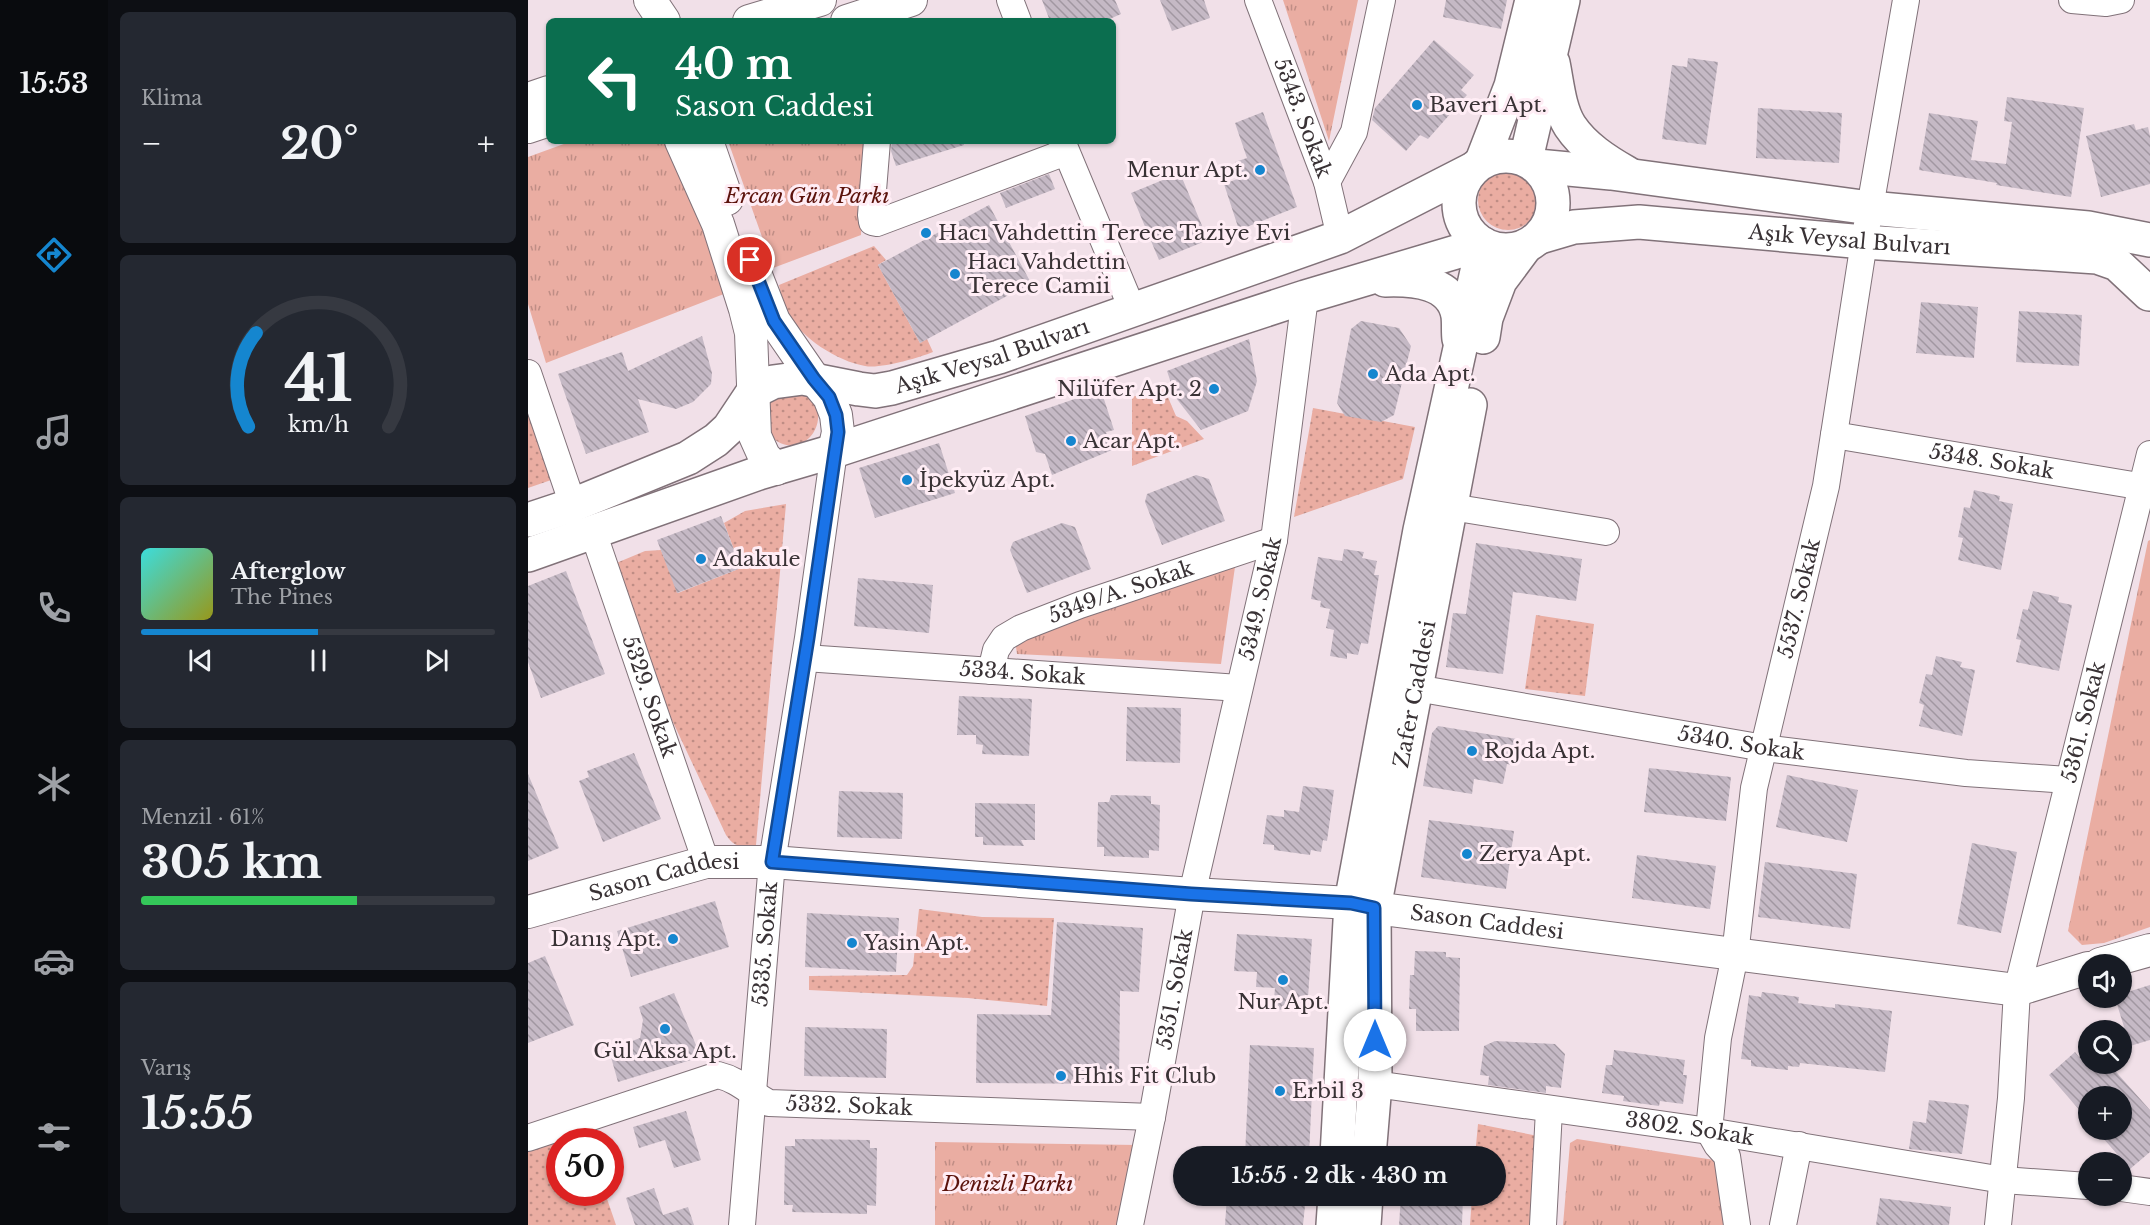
<!DOCTYPE html>
<html lang="tr">
<meta charset="utf-8">
<style>
body{margin:0;font-family:"Libre Baskerville",serif;background:#242831;color:#f1f3f6;height:100vh;display:flex;flex-direction:column;font-size:22px;white-space:nowrap}
*{box-sizing:border-box;margin:0}
p{font-size:20px;color:#9ea1a6}
.icon{flex:none;width:33px;height:33px;fill:none;stroke:currentColor;stroke-width:2;stroke-linecap:round;stroke-linejoin:round}
.map{position:relative;flex:1;overflow:hidden}
.drawer{display:flex;flex-direction:column;gap:12px;padding:12px;background:#0d0f14;width:420px}
.drawer>*{flex:none}
.top-card{position:absolute;left:18px;top:18px;width:570px;height:126px;border-radius:9px;box-shadow:0 2px 4px #0004;background:#0b6e4f;color:#fff;overflow:hidden}
.controls{position:absolute;left:1550px;top:954px;display:grid;gap:12px}
.controls a{display:grid;place-items:center;width:54px;height:54px;border-radius:50%;background:#171b24;box-shadow:0 2px 4px #0004;font-size:30px}
.speed{position:absolute;left:18px;top:1128px;display:flex;gap:12px;font-size:30px;font-weight:700;text-align:center}
.speed>*{display:grid;place-content:center;width:78px;height:78px;border-radius:50%;background:#171b24;box-shadow:0 2px 4px #0004;line-height:1}
.speed .limit{border:9px solid #d22;background:#fff;color:#111}
.pin{position:absolute;display:grid;place-items:center;width:51px;height:51px;color:#fff;margin:-26px;border:3px solid #fff;border-radius:50%;box-shadow:0 2px 6px #0007}
.me{position:absolute;width:66px;margin:-33px;rotate:0deg;stroke-linejoin:round;filter:drop-shadow(0 0 4px #0008)}
.turn{display:flex;align-items:center;gap:21px;height:126px;padding:0 30px;font-size:27px}
.turn .icon{width:78px;height:78px;stroke-width:2.5}
.turn b{display:block;font-size:42px;line-height:51px}
.big{font-size:45px;font-weight:700;line-height:1.1}
.drawer .card{flex:1;display:flex;flex-direction:column;justify-content:center;gap:9px;min-width:0;padding:0 21px;border-radius:9px;background:#242831}
.drawer .dial{align-items:center;gap:0}
.dial svg{height:156px;overflow:visible;fill:none;stroke:#363941;stroke-width:7;stroke-linecap:round;text-anchor:middle}
.dial text{fill:#f1f3f6;stroke:none}
.song{display:flex;align-items:center;gap:18px}
.cover{width:72px;height:72px;border-radius:9px;background:linear-gradient(135deg,hsl(180 70% 55%),hsl(60 70% 35%))}
.played{height:6px;border-radius:3px;background:linear-gradient(90deg,#1586cf 50%,#363941 50%)}
.keys{display:flex;justify-content:space-around;direction:ltr}
.heat{display:flex;justify-content:space-between;align-items:center;font-size:33px;direction:ltr}
.charge{height:9px;border-radius:4px;background:linear-gradient(90deg,#34c759 61%,#363941 0)}
.trip{position:absolute;left:645px;top:1146px;width:333px;height:60px;border-radius:30px;background:#171b24;box-shadow:0 2px 4px #0004;font-weight:700;line-height:60px;text-align:center}
main{display:flex;flex:1;min-height:0}
.tab-bar{display:flex;flex-direction:column;width:108px;justify-content:space-around;align-items:center;background:#090b0e;color:#9ea1a6}
.tab-bar .icon{width:42px;height:42px}
.tab-bar .active{color:#1586cf}
.tab-bar b{font-size:27px;color:#f1f3f6}
.map>svg:first-child{display:block}
.grass{fill:url(#grass-dots)}
.park{fill:url(#park-tufts)}
.building{fill:url(#building-back-hatch)}
.lines{fill:none;stroke-linecap:round;stroke-linejoin:round}
.minor-casing{stroke:#817279;stroke-width:28}
.tertiary-casing{stroke:#817279;stroke-width:34}
.secondary-casing{stroke:#817279;stroke-width:36}
.minor{stroke:#fff;stroke-width:26}
.tertiary{stroke:#fff;stroke-width:32}
.secondary{stroke:#fff;stroke-width:33}
.route-casing{stroke:#114b97;stroke-width:15}
.route{stroke:#1a73e8;stroke-width:10}
.poi-dot{fill:#1586cf;stroke:#ffedf5;stroke-width:2}
.labels{text-anchor:middle;stroke-width:6;stroke-linejoin:round;paint-order:stroke}
.poi-label{font-size:21px;fill:#393235;stroke:#ffedf5;text-anchor:start}
.street-label{font-size:21px;fill:#393235;stroke:#ffedf5}
.park-label{font-size:21px;font-style:italic;fill:#5c130c;stroke:#ffedf5}
</style>
<main>
<nav class="tab-bar">
<b>15:53</b>
<svg class="icon active" aria-label="directions" viewBox="0 0 24 24"><path d="M12 3l9 9-9 9-9-9zM9 14v-3h6M13 9l2 2-2 2"/></svg>
<svg class="icon" aria-label="music" viewBox="0 0 24 24"><path d="M9 18V5l10-2v13"/><circle cx="6" cy="18" r="3"/><circle cx="16" cy="16" r="3"/></svg>
<svg class="icon" aria-label="phone" viewBox="0 0 24 24"><path d="M5 4h4l2 5-3 2q2 4 5 5l2-3 5 2v4C11 20 4 13 5 4z"/></svg>
<svg class="icon" aria-label="climate" viewBox="0 0 24 24"><path d="M12 3v18M4 7l16 10M4 17L20 7"/></svg>
<svg class="icon" aria-label="car" viewBox="0 0 24 24"><path d="M5 17H2v-5l4-1 3-4h7l3 4 3 1v5h-3M9 17h6M6 11h13"/><circle cx="7" cy="17" r="2"/><circle cx="17" cy="17" r="2"/></svg>
<svg class="icon" aria-label="filters" viewBox="0 0 24 24"><path d="M4 7h16M4 17h16"/><circle cx="9" cy="7" r="2"/><circle cx="15" cy="17" r="2"/></svg>
</nav>
<section class="drawer">
<div class="card"><p>Klima</p>
<div class="heat"><a>−</a><b class="big">20°</b><a>+</a></div>
</div>
<div class="card dial"><svg viewBox="0 0 100 80">
<path d="M14 69A42 42 0 1 1 86 69"/>
<path d="M14 69A42 42 0 0 1 18 21" stroke="#1586cf"/>
<text x="50" y="56" font-size="32" font-weight="700">41</text>
<text x="50" y="72" font-size="11">km/h</text>
</svg></div>
<div class="card">
<div class="song"><i class="cover"></i><div><b>Afterglow</b><p>The Pines</p></div></div>
<div class="played"></div>
<div class="keys"><svg class="icon" aria-label="previous" viewBox="0 0 24 24"><path d="M18 5L8 12l10 7zM5 5v14"/></svg><svg class="icon" aria-label="pause" viewBox="0 0 24 24"><path d="M8 5v14M16 5v14"/></svg><svg class="icon" aria-label="next" viewBox="0 0 24 24"><path d="M6 5l10 7-10 7zM19 5v14"/></svg></div>
</div>
<div class="card"><p>Menzil · 61%</p><b class="big">305 km</b><div class="charge"></div></div>
<div class="card"><p>Varış</p><b class="big">15:55</b></div>
</section>
<div class="map">
<svg width="1622" height="1225" viewBox="0 0 1622 1225">
<defs>
<pattern id="grass-dots" width="8" height="8" patternUnits="userSpaceOnUse" patternTransform="scale(1.5)"><rect width="8" height="8" fill="#eaada2"/><path d="M2 2h.1M6 6h.1" fill="none" stroke="#bf8d85" stroke-width="1.8" stroke-linecap="round"/></pattern>
<pattern id="park-tufts" width="24" height="20" patternUnits="userSpaceOnUse" patternTransform="scale(1.5)"><rect width="24" height="20" fill="#eaada2"/><path d="M3 7l-1-3M5 7V3M7 7l1-3M15 17l-1-3M17 17v-4M19 17l1-3" fill="none" stroke="#bf8d85"/></pattern>
<pattern id="building-back-hatch" width="6" height="6" patternUnits="userSpaceOnUse" patternTransform="scale(1.5)"><rect width="6" height="6" fill="#c5b9c5"/><path d="M-1 5l2 2M0 0l6 6M5-1l2 2" fill="none" stroke="#a197a1"/></pattern>
</defs>
<rect width="100%" height="100%" fill="#f1e0e8"/>
<!-- grass -->
<path class="grass" d="M950 200a30 30 0 1 1 60 0a30 30 0 1 1-60 0Z
M346,246L358,260L350,265L392,343L399,339L405,352C390,358 353,369 337,366C309,361 273,338 259,312C255,304 253,294 251,285Z
M636,388L648,416L659,421L676,439L604,466V397Z
M258,392C264,393 272,393 277,395C309,412 277,469 241,435C237,408 232,406 258,392Z
M785,408L887,427L875,479L766,517Z
M0,411L26,479L0,488Z
M258,504L228,845C213,847 207,848 198,835L136,703L86,564L117,551L133,550L150,593L213,568L196,523L217,511Z
M1008,615L1066,624L1057,696L997,689Z
M391,909L454,917L526,918L519,1006L440,998L281,990V976L379,975L385,966Z
M950,1124L1010,1136L1005,1225H942L944,1196H968V1156H947Z
M57,1131L60,1141L32,1142V1192L77,1193L88,1225H0V1152Z"/>
<!-- park -->
<path class="park" d="M755,0H830L801,141Z
M44,141H144L201,292L18,363L0,304V157Z
M200,141H337L333,235L245,268Z
M1622,540V927L1576,943L1554,945L1540,931L1620,541Z
M707,567L693,664L489,654L487,640Z
M1049,1139L1193,1161L1197,1225H1035L1042,1143Z
M407,1142L610,1145L592,1225H407Z"/>
<!-- building -->
<path class="building" d="M514,0H587L593,14L577,21H522Z
M632,0H676L682,18L644,31Z
M918,0H979L973,29L915,17Z
M906,40L946,75L933,90L939,95L900,139L892,135L878,151L844,120L847,108Z
M1160,58L1190,62L1178,145L1134,139L1144,65L1159,67Z
M1479,97L1556,108L1543,197L1468,185L1469,183L1391,170L1401,113L1450,121L1443,160L1478,164L1484,122L1476,121Z
M1230,108L1314,113L1311,163L1228,158Z
M735,112L769,207L711,230L696,184L712,178L707,162L719,158L707,123Z
M1606,124L1608,130L1620,127L1622,136V184L1573,197L1558,136Z
M364,141H435L436,145L368,166L363,151Z
M652,173L680,240L631,260L603,193Z
M521,174L527,189L478,208L472,193Z
M461,205L503,283L392,343L350,265Z
M1393,302L1450,307L1446,358L1388,353Z
M1491,311L1554,315L1551,366L1488,362Z
M833,321L871,328L883,346L866,415L853,422L817,416L809,403L823,329Z
M174,336L184,373L183,384L165,402L148,409L110,399L121,432L58,454L30,374L94,352L100,371Z
M721,339L729,381L720,411L673,430L648,398L639,371Z
M573,390L586,430L578,432L584,450L524,475L517,454L508,452L497,416Z
M411,443L427,493L347,518L331,468Z
M668,475L681,479L697,521L634,545L617,502L619,494Z
M1446,490L1472,496L1471,501L1485,504L1473,570L1430,560L1435,538L1430,537L1436,507L1442,508Z
M193,516L213,568L149,593L129,540Z
M534,523L547,527L563,569L499,593L482,550L485,542Z
M948,543L1054,559L1048,601L985,592L975,674L918,667L925,613L938,614Z
M816,549L836,552L834,558L849,561L846,575H851L840,644L833,643L830,655L819,653V659L802,656L806,630L798,628L802,609L792,607L793,601L783,599L790,557L814,561Z
M38,571L77,674L13,698L0,662V586Z
M330,578L405,585L401,633L326,626Z
M1505,591L1531,597L1530,602L1544,605L1531,671L1488,662L1493,640L1488,639L1495,609L1500,610Z
M1408,656L1434,662L1432,667L1447,670L1434,736L1391,726L1396,705L1391,703L1398,674L1404,675Z
M431,696L504,699L501,756L454,754L455,745L448,744V735H429Z
M599,707L653,708L652,763L598,761Z
M910,726L989,739L985,765L979,764L975,784L946,779L944,794L895,786L904,733Z
M106,753L133,819L75,842L51,781L61,777L59,771Z
M1121,768L1203,777L1198,821L1116,812Z
M0,774L31,848L0,861Z
M1259,775L1330,790L1319,842L1248,827Z
M775,786L806,790L799,841L795,840L793,852L783,850L782,855L746,850V845L735,844L739,815L756,817V810L771,812Z
M311,791L375,793L374,839L309,837Z
M583,795L623,796V804L632,805L631,851L621,850V858L576,856V847H569L570,802H581Z
M447,803L507,804V840H493L496,846L455,845V837H447Z
M901,820L986,831L978,889L893,877Z
M1444,843L1489,852L1473,933L1429,924Z
M1109,855L1188,866L1182,909L1104,898Z
M1237,862L1329,874L1322,929L1230,917Z
M187,901L201,947L103,977L89,931Z
M279,913L371,918L368,972L277,967Z
M529,922L615,928L611,992L592,991L591,1084L448,1083L449,1014L523,1015Z
M709,934L784,939L779,1012L745,1009L747,988L728,987L729,972L706,971Z
M887,951L918,952V957L932,958L931,1031H888V1009H881L882,975H886Z
M17,956L46,1025L0,1043V963Z
M1622,985V1040L1602,1046L1587,998H1593V994Z
M1234,992L1271,997L1270,1003L1307,1008V1004L1364,1011L1357,1072L1272,1063L1271,1067L1260,1066V1070L1223,1066V1060L1213,1059L1221,995L1233,997Z
M146,993L173,1057L90,1082L81,1050L112,1038L115,1020L111,1007Z
M277,1027L359,1029L358,1078L276,1076Z
M967,1041L1027,1044L1037,1054L1033,1088L1018,1086V1093L960,1085L961,1076L952,1075L956,1046Z
M722,1045L786,1048L781,1156H717Z
M1560,1049V1064H1581L1622,1110V1152L1602,1169L1568,1130H1593V1096H1560V1120L1521,1075L1547,1052L1551,1057Z
M1086,1050L1157,1060L1155,1075H1159L1155,1104L1132,1101L1131,1106L1095,1101L1096,1096L1074,1093L1078,1065H1084Z
M1401,1100L1441,1105L1434,1154L1381,1149L1385,1121L1398,1123Z
M158,1111L173,1160L146,1168L137,1140L111,1148L105,1127Z
M267,1139L342,1140V1148H349L348,1206L339,1205V1214L264,1212L265,1205H256L257,1146H267Z
M126,1188L135,1215L160,1207L166,1225H107L98,1198Z
M699,1196H778L775,1225H697Z
M873,1196H935L934,1225H871Z
M1352,1198L1423,1207L1421,1225H1348Z"/>
<g class="lines">
<!-- minor casing -->
<g class="minor-casing">
<g id="minor">
<path d="M482,0L490,21"/>
<path id="s1" d="M730,0L799,182L812,237"/>
<path d="M1544,0L1578,3L1593,0"/>
<path d="M349,141L343,215L344,222L349,223L538,152"/>
<path d="M534,141L605,311"/>
<path d="M799,182L826,132L854,0"/>
<path d="M0,373L45,505"/>
<path id="s2" d="M1306,435L1622,488"/>
<path d="M923,507L1078,532"/>
<path id="s3" d="M65,532L178,862"/>
<path id="s4" d="M277,658L711,688"/>
<path id="s5" d="M463,671L468,650L476,638L493,628L552,605L746,540"/>
<path id="s6" d="M888,688L1236,748L1438,773L1540,780"/>
<path id="s7" d="M847,1084L1181,1131L1475,1180L1560,1186"/>
<path id="s8" d="M0,1138L190,1075C211,1080 222,1093 241,1103L624,1117"/>
<path d="M1593,1188L1622,1192"/>
<path id="s9" d="M214,1225L244,862L280,638L306,451"/>
<path id="s10" d="M602,1225L624,1117L664,894L746,540L777,297"/>
<path d="M1015,1225L1021,1110"/>
<path id="s11" d="M1209,1225L1199,1156L1189,1145L1181,1131L1190,1038L1207,955L1226,788L1298,486L1336,242L1378,0"/>
<path d="M1255,1225L1271,1145"/>
<path id="s12" d="M1470,1225L1483,1098L1489,990L1622,454"/>
</g>
</g>
<!-- tertiary casing -->
<g class="tertiary-casing">
<g id="tertiary">
<path d="M122,0L136,21"/>
<path d="M221,21L292,0"/>
<path d="M319,21L383,0"/>
<path d="M0,99L21,92"/>
<path d="M0,127L21,120"/>
<path d="M153,141L190,224L217,309L223,333L227,436L236,456L248,469"/>
<path d="M179,141L199,199"/>
<path d="M222,260L246,321L286,379L301,397L308,415L310,432L306,451"/>
<path id="s13" d="M0,912L178,862H244L664,894L823,903L846,908L1489,990L1560,968"/>
<path d="M1572,964L1622,950"/>
</g>
</g>
<!-- secondary casing -->
<g class="secondary-casing">
<g id="secondary">
<path d="M1025,63C1029,82 1031,109 1042,126C1056,147 1078,161 1099,173"/>
<circle cx="978" cy="203" r="47"/>
<path d="M998,159L1035,0"/>
<path d="M954,161L983,86L1004,0"/>
<path d="M1009,166L1083,173L1342,208L1560,228L1622,240"/>
<path id="s14" d="M1012,237L1046,227L1111,222L1336,242L1569,257L1589,264L1621,294"/>
<path d="M857,280C884,279 925,281 930,316C931,324 930,332 931,339"/>
<path d="M955,337L958,318L972,281L998,246"/>
<path id="s15" d="M0,520L45,505L160,458L188,440L201,428L225,392L245,382L275,378L331,389L347,391L364,388L471,357L812,237L943,170"/>
<path d="M0,555L231,473L306,451L777,297L955,244L892,530L823,903L809,1156"/>
<path id="s16" d="M841,1156L847,1084L846,908L942,405"/>
<path d="M805,1225L807,1196"/>
<path d="M836,1225L838,1196"/>
</g>
</g>
<!-- minor -->
<use href="#minor" class="minor"/>
<!-- tertiary -->
<use href="#tertiary" class="tertiary"/>
<!-- secondary -->
<use href="#secondary" class="secondary"/>
</g>
<g class="lines">
<!-- route casing -->
<g class="route-casing">
<path id="route" d="M222,260L246,321L286,379L301,397L308,415L310,432L280,638L244,862L663,894L823,903L846,908L847,1040"/>
</g>
<!-- route -->
<use href="#route" class="route"/>
</g>
<!-- markers -->
<g class="poi-dot">
<circle cx="889" cy="105" r="6"/>
<circle cx="732" cy="170" r="6"/>
<circle cx="398" cy="233" r="6"/>
<circle cx="427" cy="274" r="6"/>
<circle cx="845" cy="374" r="6"/>
<circle cx="686" cy="389" r="6"/>
<circle cx="543" cy="441" r="6"/>
<circle cx="379" cy="480" r="6"/>
<circle cx="173" cy="559" r="6"/>
<circle cx="944" cy="751" r="6"/>
<circle cx="939" cy="854" r="6"/>
<circle cx="145" cy="939" r="6"/>
<circle cx="324" cy="943" r="6"/>
<circle cx="755" cy="980" r="6"/>
<circle cx="137" cy="1029" r="6"/>
<circle cx="533" cy="1076" r="6"/>
<circle cx="752" cy="1091" r="6"/>
</g>
<g class="labels">
<!-- poi labels -->
<g class="poi-label">
<text x="901" y="112">Baveri Apt.</text>
<text x="720" y="177" text-anchor="end">Menur Apt.</text>
<text x="410" y="240">Hacı Vahdettin Terece Taziye Evi</text>
<text x="439" y="269">Hacı Vahdettin<tspan x="439" dy="24">Terece Camii</tspan></text>
<text x="857" y="381">Ada Apt.</text>
<text x="674" y="396" text-anchor="end">Nilüfer Apt. 2</text>
<text x="555" y="448">Acar Apt.</text>
<text x="391" y="487">İpekyüz Apt.</text>
<text x="185" y="566">Adakule</text>
<text x="956" y="758">Rojda Apt.</text>
<text x="951" y="861">Zerya Apt.</text>
<text x="133" y="946" text-anchor="end">Danış Apt.</text>
<text x="336" y="950">Yasin Apt.</text>
<text x="755" y="1009" text-anchor="middle">Nur Apt.</text>
<text x="137" y="1058" text-anchor="middle">Gül Aksa Apt.</text>
<text x="545" y="1083">Hhis Fit Club</text>
<text x="764" y="1098">Erbil 3</text>
</g>
<!-- street labels -->
<g class="street-label">
<text dy="7" stroke="none"><textPath href="#s1" startOffset="126">5343. Sokak</textPath></text>
<text dy="7" stroke="none"><textPath href="#s14" startOffset="312">Aşık Veysal Bulvarı</textPath></text>
<text dy="7" stroke="none"><textPath href="#s15" startOffset="514">Aşık Veysal Bulvarı</textPath></text>
<text dy="7" stroke="none"><textPath href="#s2" startOffset="160">5348. Sokak</textPath></text>
<text dy="7" stroke="none"><textPath href="#s5" startOffset="162">5349/A. Sokak</textPath></text>
<text dy="7" stroke="none"><textPath href="#s10" startOffset="640">5349. Sokak</textPath></text>
<text dy="7" stroke="none"><textPath href="#s11" startOffset="642">5537. Sokak</textPath></text>
<text dy="7" stroke="none"><textPath href="#s4" startOffset="218">5334. Sokak</textPath></text>
<text dy="7" stroke="none"><textPath href="#s16" startOffset="466">Zafer Caddesi</textPath></text>
<text dy="7" stroke="none"><textPath href="#s3" startOffset="174">5329. Sokak</textPath></text>
<text dy="7" stroke="none"><textPath href="#s12" startOffset="512">5361. Sokak</textPath></text>
<text dy="7" stroke="none"><textPath href="#s6" startOffset="330">5340. Sokak</textPath></text>
<text dy="7" stroke="none"><textPath href="#s13" startOffset="141">Sason Caddesi</textPath></text>
<text dy="7" stroke="none"><textPath href="#s13" startOffset="969">Sason Caddesi</textPath></text>
<text dy="7" stroke="none"><textPath href="#s9" startOffset="282">5335. Sokak</textPath></text>
<text dy="7" stroke="none"><textPath href="#s10" startOffset="240">5351. Sokak</textPath></text>
<text dy="7" stroke="none"><textPath href="#s8" startOffset="339">5332. Sokak</textPath></text>
<text dy="7" stroke="none"><textPath href="#s7" startOffset="318">3802. Sokak</textPath></text>
</g>
<!-- park labels -->
<g class="park-label">
<text x="279" y="203">Ercan Gün Parkı</text>
<text x="480" y="1191">Denizli Parkı</text>
</g>
</g>
</svg>
<div class="controls">
<a><svg class="icon" aria-label="sound" viewBox="0 0 24 24"><path d="M4 9h4l5-4v14l-5-4H4zM17 9q2 3 0 6"/></svg></a>
<a><svg class="icon" aria-label="search" viewBox="0 0 24 24"><circle cx="10" cy="10" r="6"/><path d="M15 15l6 6"/></svg></a>
<a>+</a>
<a>−</a>
</div>
<div class="speed"><div class="limit">50</div></div>
<div class="pin" style="left:222px;top:260px;background:#d93025"><svg class="icon" aria-label="arrive" viewBox="0 0 24 24"><path d="M6 21V4h12l-3 4 3 4H6"/></svg></div>
<svg class="me" style="left:847px;top:1040px" viewBox="-20 -20 40 40"><circle r="19" fill="#fff"/><path d="M0-13L10 11 0 6-10 11z" fill="#1a73e8"/></svg>
<div class="trip">15:55 · 2 dk · 430 m</div>
<div class="top-card">
<div class="turn"><svg class="icon" aria-label="left" viewBox="0 0 24 24"><path d="M17 20v-9H6M10 6l-5 5 5 5"/></svg><div><b>40 m</b>Sason Caddesi</div></div>
</div>
</div>
</main>
